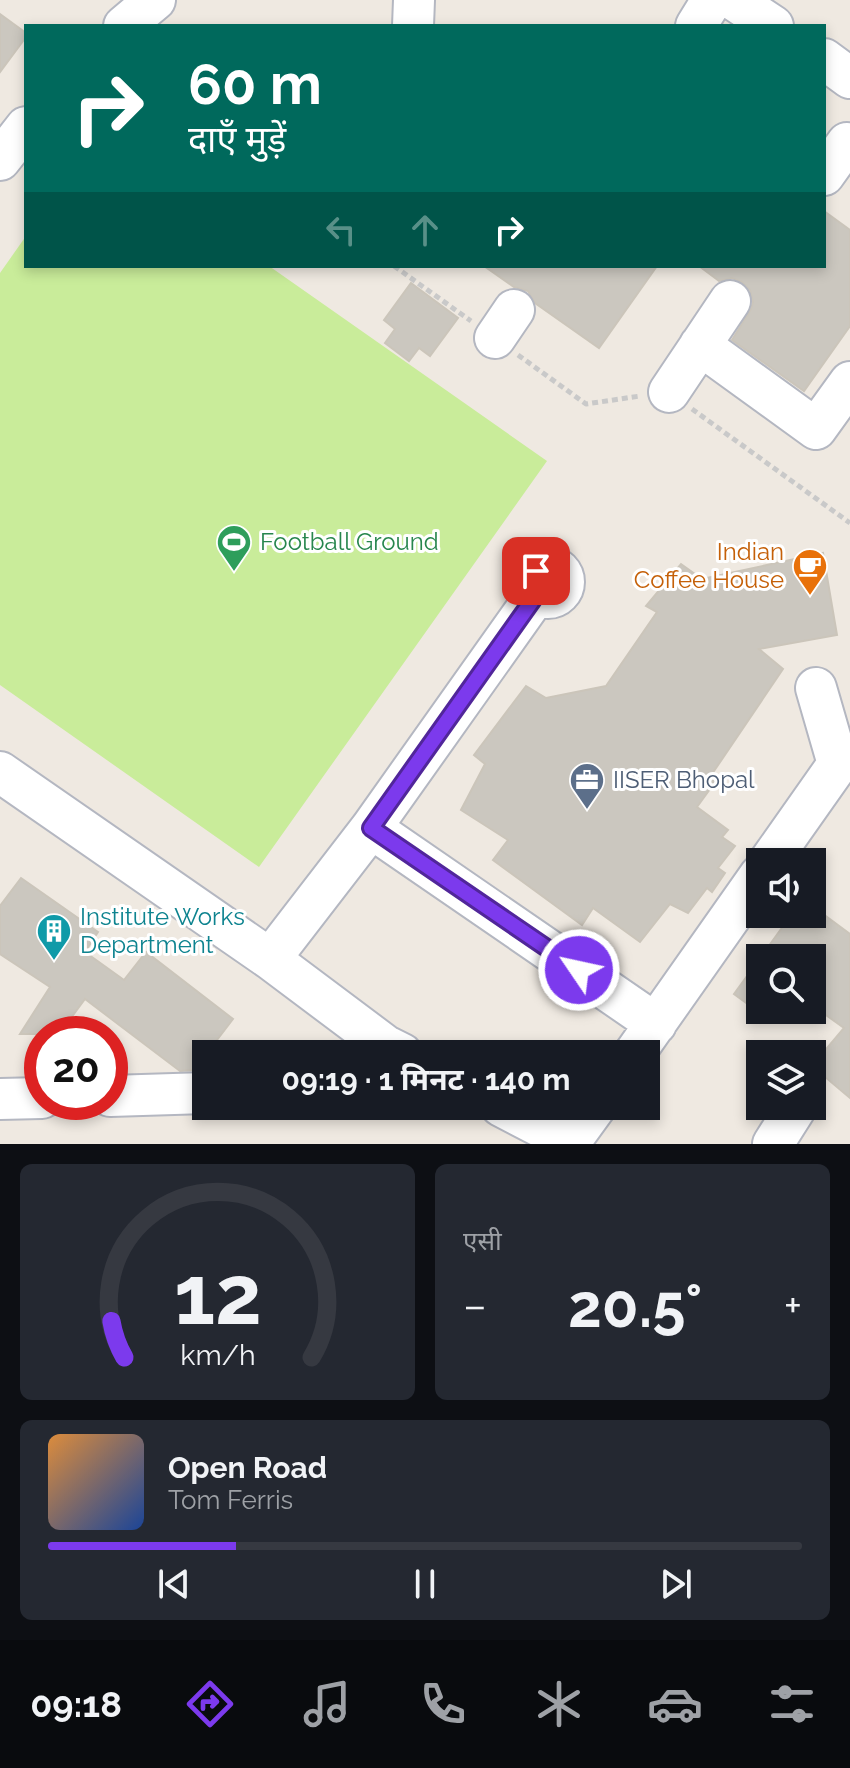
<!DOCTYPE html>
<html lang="hi">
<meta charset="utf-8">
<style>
body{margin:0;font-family:Raleway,"Noto Sans Devanagari",sans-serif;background:#242831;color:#f1f3f6;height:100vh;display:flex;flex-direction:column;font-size:30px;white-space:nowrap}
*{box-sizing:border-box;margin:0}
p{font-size:26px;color:#9ea1a6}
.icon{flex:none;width:44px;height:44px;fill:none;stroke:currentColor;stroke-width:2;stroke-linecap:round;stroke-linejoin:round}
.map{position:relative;height:1144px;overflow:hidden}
.details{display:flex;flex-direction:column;gap:20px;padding:20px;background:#0d0f14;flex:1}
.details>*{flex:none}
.guide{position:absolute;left:24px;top:24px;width:802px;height:244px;border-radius:0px;box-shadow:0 4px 12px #0003;background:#00695c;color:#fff;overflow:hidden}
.tools{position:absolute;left:746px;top:848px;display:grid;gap:16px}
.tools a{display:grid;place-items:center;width:80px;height:80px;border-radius:0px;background:#171b24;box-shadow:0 4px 12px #0003;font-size:40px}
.speed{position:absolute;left:24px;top:1016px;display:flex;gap:16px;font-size:40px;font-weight:700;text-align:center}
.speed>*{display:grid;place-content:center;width:104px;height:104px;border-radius:50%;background:#171b24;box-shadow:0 4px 12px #0003;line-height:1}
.speed .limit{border:12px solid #d22;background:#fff;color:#111}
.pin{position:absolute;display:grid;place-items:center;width:68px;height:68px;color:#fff;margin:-34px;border-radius:16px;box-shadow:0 4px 12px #0006}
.me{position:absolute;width:88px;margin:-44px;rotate:304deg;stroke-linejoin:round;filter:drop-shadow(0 0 6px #0008)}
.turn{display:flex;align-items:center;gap:28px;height:168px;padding:0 32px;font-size:36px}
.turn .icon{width:104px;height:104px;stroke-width:2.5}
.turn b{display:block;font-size:56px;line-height:68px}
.lanes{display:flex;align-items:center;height:76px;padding:0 32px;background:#0003;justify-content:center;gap:40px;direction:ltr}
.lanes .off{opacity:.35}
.big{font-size:60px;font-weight:700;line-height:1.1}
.details .card{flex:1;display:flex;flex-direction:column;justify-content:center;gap:12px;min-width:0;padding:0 28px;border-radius:12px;background:#242831}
.details .dial{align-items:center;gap:0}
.dial svg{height:208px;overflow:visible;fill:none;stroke:#363941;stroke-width:7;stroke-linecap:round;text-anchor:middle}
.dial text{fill:#f1f3f6;stroke:none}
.song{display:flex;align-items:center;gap:24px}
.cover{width:96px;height:96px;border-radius:12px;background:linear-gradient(135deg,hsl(30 70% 55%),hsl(220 70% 35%))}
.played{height:8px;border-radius:4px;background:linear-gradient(90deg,#7c3aed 25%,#363941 25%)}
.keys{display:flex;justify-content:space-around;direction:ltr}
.heat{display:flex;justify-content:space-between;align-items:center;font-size:44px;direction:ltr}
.details .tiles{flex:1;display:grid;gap:20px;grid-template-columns:1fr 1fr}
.card:last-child{grid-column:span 2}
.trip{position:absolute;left:192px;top:1040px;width:468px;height:80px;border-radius:0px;background:#171b24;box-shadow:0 4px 12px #0003;font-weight:700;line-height:80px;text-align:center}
.tabs{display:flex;height:128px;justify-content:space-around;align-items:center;background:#090b0e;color:#9ea1a6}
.tabs .icon{width:56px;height:56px}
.tabs .on{color:#7c3aed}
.tabs b{font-size:36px;color:#f1f3f6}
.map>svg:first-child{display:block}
.pitch{fill:#c9ec9a}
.building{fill:#cbc7bf;stroke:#cbc5ba;stroke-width:2}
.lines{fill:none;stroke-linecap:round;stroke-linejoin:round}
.minor-casing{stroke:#b4b7c1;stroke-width:44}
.path{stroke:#c9c9c9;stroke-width:5;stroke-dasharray:6 4;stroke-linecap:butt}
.minor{stroke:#fff;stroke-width:40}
.route-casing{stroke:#51269a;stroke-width:20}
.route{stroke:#7c3aed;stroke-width:14}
.labels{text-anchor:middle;stroke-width:6;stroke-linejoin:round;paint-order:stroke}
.leisure-label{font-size:24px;fill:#27864d;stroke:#fff;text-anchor:start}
.food-label{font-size:24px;fill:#c56008;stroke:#fff;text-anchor:end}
.service-label{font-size:24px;fill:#4e5e75;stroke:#fff;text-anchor:start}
.culture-label{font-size:24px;fill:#0d838f;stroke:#fff;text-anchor:start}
</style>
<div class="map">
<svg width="850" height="1144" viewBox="0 0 850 1144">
<rect width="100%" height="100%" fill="#efe9e1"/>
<!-- pitch -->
<path class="pitch" d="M26,236V266H269L547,461L259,867L0,685V273Z"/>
<!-- building -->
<path class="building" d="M0,14L26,33V37L0,72Z
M824,211L850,230V326L804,391L732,340L751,309L753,302L750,290L742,282L732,278L719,281L699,266H824Z
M484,266H657L599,348L535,303L528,291L514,287Z
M411,283L458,318L430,356L419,348L409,361L385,343L395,329L384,320Z
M823,553L837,635L759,649L783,669L712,774L718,778L697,807L728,830L722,837L735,846L718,868L725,873L712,892L707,888L688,913L670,904L640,942L593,908L582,925L493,860L508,840L461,810L485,764L474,755L526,686L546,698L606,686L657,612L646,606L681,564L702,579Z
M21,878L98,932L85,952L124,980L146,952L233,1019L194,1070L180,1071L85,999L59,1034H20L50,987L0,954V906Z
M796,914H823L850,934V1098L812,1066L844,1028L812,1005V958H760V1013L734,994L784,925Z"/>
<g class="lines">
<!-- minor casing -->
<g class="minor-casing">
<path id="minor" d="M734,0L773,26
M124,26L155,0
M413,26L414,0
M696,26L712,0
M824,59L850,78
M0,160L26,127
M824,175L847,143L850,145
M495,338L514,310
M700,345L816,429L850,382
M669,392L730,301
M532 582a16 16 0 1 1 32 0a16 16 0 1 1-32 0Z
M0,772L270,959L386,1046L402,1054
M371,828L656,1024
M769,862L838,764L816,688
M270,959L371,828L537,594
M634,1054L760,875
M110,1096L206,1093
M0,1099L42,1098
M501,1106L574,1144
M570,1142L596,1106
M773,1144L797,1106"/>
</g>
<!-- path -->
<path class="path" d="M394,266L471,321
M518,355L586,404L640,396
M692,409L850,523"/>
<!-- minor -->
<use href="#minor" class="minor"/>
</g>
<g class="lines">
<!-- route casing -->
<g class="route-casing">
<path id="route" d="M536,571L532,585L537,594L371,828L579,970"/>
</g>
<!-- route -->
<use href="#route" class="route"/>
</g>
<!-- icons -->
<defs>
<g id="stadium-pin" transform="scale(1.8)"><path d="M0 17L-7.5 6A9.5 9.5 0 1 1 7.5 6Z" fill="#2e9e5b" stroke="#fff"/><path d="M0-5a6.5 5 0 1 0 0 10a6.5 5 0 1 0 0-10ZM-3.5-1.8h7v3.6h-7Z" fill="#fff"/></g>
<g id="cafe-pin" transform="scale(1.8)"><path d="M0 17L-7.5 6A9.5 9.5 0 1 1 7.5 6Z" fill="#e8710a" stroke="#fff"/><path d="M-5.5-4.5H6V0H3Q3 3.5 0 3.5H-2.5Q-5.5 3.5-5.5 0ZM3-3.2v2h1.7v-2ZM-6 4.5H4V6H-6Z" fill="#fff"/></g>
<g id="office-pin" transform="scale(1.8)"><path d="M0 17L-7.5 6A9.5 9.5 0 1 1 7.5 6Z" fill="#5c6f8a" stroke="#fff"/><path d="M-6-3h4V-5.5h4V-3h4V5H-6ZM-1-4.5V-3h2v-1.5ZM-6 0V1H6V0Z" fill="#fff"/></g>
<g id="building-pin" transform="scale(1.8)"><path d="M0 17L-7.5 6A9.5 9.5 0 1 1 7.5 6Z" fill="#0f9aa8" stroke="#fff"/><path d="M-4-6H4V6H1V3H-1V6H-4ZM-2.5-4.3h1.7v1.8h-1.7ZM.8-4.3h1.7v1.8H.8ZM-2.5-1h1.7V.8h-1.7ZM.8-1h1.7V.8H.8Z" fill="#fff"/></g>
</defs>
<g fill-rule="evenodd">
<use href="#stadium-pin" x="234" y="542"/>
<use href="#cafe-pin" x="810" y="566"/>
<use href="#office-pin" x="587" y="780"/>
<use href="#building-pin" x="54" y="931"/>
</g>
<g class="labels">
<!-- leisure labels -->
<g class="leisure-label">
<text x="260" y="550">Football Ground</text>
</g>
<!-- food labels -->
<g class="food-label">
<text x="784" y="560">Indian<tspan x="784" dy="28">Coffee House</tspan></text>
</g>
<!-- service labels -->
<g class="service-label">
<text x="613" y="788">IISER Bhopal</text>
</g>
<!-- culture labels -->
<g class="culture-label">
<text x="80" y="925">Institute Works<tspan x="80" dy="28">Department</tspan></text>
</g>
</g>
</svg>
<div class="tools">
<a><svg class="icon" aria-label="sound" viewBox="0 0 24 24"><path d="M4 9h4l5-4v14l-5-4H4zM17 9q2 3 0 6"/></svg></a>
<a><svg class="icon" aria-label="search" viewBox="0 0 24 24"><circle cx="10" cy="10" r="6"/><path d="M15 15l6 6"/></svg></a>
<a><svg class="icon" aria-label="layers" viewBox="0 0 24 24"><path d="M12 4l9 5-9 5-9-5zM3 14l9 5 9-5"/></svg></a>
</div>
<div class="speed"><div class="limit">20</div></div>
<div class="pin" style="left:536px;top:571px;background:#d93025"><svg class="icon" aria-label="arrive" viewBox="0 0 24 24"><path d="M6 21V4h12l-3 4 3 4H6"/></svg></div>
<svg class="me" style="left:579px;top:970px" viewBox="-20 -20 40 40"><circle r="17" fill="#7c3aed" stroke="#fff" stroke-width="3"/><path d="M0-11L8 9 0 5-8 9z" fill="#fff"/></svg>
<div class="trip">09:19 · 1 मिनट · 140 m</div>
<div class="guide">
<div class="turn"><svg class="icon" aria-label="right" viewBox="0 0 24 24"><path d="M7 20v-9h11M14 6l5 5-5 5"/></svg><div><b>60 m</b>दाएँ मुड़ें</div></div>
<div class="lanes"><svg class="icon off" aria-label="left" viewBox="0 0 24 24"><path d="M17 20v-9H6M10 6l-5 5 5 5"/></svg><svg class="icon off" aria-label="ahead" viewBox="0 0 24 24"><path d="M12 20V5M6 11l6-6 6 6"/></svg><svg class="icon" aria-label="right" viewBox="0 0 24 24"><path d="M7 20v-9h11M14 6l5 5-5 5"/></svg></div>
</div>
</div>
<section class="details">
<div class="tiles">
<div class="card dial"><svg viewBox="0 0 100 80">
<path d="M14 69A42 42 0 1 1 86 69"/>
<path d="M14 69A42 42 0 0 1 9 55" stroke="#7c3aed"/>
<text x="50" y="56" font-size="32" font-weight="700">12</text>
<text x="50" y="72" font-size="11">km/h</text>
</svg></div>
<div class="card"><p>एसी</p>
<div class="heat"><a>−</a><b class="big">20.5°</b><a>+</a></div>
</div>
<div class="card">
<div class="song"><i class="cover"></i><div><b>Open Road</b><p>Tom Ferris</p></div></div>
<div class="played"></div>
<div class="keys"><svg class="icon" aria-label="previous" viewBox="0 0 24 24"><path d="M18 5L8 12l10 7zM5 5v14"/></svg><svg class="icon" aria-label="pause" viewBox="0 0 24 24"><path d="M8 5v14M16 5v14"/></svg><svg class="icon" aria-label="next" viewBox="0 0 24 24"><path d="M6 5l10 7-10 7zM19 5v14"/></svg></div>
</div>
</div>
</section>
<nav class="tabs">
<b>09:18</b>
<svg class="icon on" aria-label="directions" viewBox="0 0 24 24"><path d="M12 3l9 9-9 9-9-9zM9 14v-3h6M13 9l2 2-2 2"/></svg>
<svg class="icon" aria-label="music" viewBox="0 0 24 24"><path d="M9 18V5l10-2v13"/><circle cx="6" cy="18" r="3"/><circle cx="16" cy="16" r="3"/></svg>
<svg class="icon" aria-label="phone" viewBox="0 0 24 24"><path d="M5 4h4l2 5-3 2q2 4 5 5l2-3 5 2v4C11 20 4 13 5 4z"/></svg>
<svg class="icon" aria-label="climate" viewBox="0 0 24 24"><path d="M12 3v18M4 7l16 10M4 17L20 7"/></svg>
<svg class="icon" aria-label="car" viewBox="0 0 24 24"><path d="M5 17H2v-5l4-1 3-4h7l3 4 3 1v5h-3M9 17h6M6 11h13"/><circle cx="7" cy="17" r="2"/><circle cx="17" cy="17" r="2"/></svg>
<svg class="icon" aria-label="filters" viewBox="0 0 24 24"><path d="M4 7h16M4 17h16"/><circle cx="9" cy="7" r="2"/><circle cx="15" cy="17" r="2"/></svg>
</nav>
